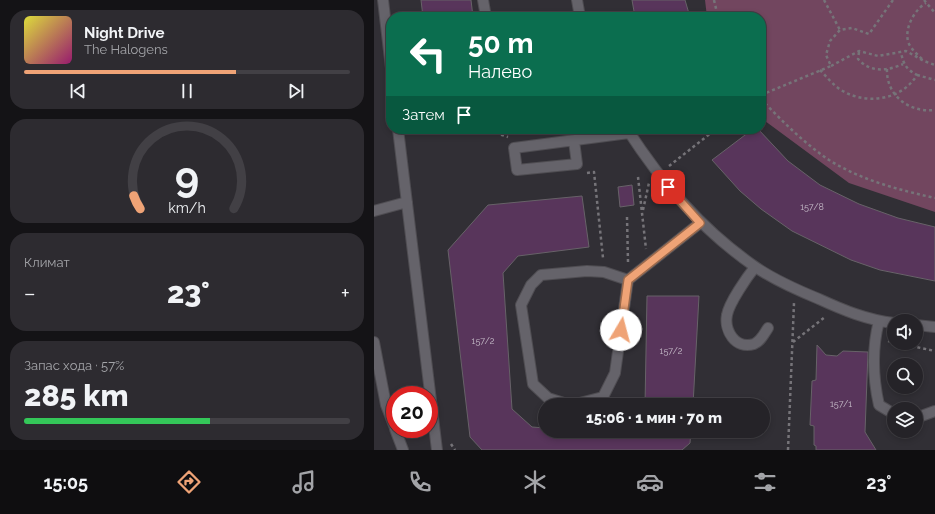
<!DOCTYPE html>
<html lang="ru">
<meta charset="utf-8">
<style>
body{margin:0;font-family:Raleway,sans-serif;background:#2d2b30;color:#f1f3f6;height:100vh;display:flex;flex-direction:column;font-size:15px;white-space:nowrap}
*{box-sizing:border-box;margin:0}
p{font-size:13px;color:#a3a4a8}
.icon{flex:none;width:22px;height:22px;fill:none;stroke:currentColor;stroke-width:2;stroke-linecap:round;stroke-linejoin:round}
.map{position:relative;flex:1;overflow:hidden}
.panel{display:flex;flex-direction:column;gap:10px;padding:10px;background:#141316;width:374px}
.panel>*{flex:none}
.hud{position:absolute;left:12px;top:12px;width:380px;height:122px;border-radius:16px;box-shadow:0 2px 6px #0003,0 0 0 1px #424045;background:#0b6e4f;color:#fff;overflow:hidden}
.controls{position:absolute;left:513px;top:314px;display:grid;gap:8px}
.controls a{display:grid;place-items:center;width:36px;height:36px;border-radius:50%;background:#252328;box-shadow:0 2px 6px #0003,0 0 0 1px #424045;font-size:20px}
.speed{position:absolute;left:12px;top:386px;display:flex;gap:8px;font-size:20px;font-weight:700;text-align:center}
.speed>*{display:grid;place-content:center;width:52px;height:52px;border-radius:50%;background:#252328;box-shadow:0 2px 6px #0003,0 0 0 1px #424045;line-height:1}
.speed .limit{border:6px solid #d22;background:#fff;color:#111}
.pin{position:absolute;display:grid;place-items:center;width:34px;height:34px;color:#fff;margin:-17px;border-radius:8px;box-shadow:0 2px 6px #0006}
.me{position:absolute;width:44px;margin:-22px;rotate:8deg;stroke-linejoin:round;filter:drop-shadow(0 0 3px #0008)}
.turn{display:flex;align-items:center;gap:14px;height:84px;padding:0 16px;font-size:18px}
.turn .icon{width:52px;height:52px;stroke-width:2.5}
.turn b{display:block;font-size:28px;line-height:34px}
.then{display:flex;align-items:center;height:38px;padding:0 16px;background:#0003;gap:8px;font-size:15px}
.big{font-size:30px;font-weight:800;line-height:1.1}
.panel .tile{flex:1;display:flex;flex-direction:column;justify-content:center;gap:6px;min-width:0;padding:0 14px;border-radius:16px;background:#2d2b30}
.panel .dial{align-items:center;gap:0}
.dial svg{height:104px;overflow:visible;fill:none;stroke:#424045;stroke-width:7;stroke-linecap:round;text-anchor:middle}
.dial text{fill:#f1f3f6;stroke:none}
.song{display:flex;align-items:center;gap:12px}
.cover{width:48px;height:48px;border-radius:6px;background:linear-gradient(135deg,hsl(60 70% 55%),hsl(320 70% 35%))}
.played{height:4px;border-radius:2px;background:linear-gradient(90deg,#efa376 65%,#424045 65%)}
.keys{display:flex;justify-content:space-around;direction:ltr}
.heat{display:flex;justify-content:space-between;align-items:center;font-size:22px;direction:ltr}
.charge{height:6px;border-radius:3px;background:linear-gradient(90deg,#34c759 57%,#424045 0)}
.trip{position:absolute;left:164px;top:398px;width:232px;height:40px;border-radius:20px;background:#252328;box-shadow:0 2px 6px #0003,0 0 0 1px #424045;font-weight:800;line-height:40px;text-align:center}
.tab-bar{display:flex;height:64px;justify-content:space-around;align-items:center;background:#0f0e10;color:#a3a4a8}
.tab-bar .icon{width:28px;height:28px}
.tab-bar .current{color:#efa376}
.tab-bar b{font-size:18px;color:#f1f3f6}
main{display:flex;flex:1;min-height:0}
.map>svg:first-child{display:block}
.green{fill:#72465f}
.building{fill:#58355b;stroke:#676268}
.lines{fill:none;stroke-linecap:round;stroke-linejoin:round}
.service-casing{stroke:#4f4d52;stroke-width:12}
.minor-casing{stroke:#4f4d52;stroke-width:12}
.path{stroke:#767479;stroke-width:2.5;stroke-dasharray:3 3;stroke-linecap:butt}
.service{stroke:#65636a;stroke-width:10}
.minor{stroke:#65636a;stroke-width:10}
.route-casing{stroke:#9b6a4d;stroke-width:10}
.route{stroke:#efa376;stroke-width:7}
.labels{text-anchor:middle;stroke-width:4;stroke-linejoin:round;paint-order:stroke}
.number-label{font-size:9px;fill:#c4bac7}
</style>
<main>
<section class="panel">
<div class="tile">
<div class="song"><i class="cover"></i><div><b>Night Drive</b><p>The Halogens</p></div></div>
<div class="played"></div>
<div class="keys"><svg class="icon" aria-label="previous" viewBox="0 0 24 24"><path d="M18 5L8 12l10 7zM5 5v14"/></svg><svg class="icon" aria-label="pause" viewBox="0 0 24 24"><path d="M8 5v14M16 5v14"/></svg><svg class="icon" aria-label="next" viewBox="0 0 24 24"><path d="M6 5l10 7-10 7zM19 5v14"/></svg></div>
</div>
<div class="tile dial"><svg viewBox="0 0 100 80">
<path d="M14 69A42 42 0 1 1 86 69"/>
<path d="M14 69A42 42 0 0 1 9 59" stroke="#efa376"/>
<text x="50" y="56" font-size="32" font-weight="700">9</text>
<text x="50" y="72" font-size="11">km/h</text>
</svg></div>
<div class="tile"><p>Климат</p>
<div class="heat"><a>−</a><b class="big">23°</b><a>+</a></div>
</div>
<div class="tile"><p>Запас хода · 57%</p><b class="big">285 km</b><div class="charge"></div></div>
</section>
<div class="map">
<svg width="561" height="450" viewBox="0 0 561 450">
<rect width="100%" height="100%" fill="#312f35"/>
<!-- green -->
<path class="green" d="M331,0H561V212L475,183L387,118V17H333Z"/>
<!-- building -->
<path class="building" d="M47,0H97L99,17H49Z
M258,0H311L316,17H261Z
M379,129H384L414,161L446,185L485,204L524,218L561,227V281L506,270L477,260L418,231L387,209L366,191L338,160Z
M258,185L260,205L246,207L244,187Z
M208,196L215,247L144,256L129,273L138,409L158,427L171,428V431H317L316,443L308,450H108L96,437L74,250L114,205Z
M273,296H325L319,405H271Z
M443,345L452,355L463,356L469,351L494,352L491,432L502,450H442V446L440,445V426L436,425L438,381L442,380Z"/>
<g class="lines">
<!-- service casing -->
<g class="service-casing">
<path id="service" d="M9,0L17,68
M109,0L112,17
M203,0L206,17
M24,129L63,450
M253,129C288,183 327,229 380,266C400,280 423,290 445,299C469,310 493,320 520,323
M200,141L203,164L143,170L140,148L255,133
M0,211L33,202
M381,267C373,277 355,303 353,315C350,330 361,350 380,344C387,341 390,334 394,328
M505,321C498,348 499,378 505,405L520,414
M542,325L561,327
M196,405L174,398L159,384L147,305L157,285L167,275L213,271L230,272L254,280
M198,405L229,397L241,373L254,280L326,223
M542,418L561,411"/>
</g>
<!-- minor casing -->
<g class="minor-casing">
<path id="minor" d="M0,342L12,405L21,428
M21,429L29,450"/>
</g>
<!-- path -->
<path class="path" d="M340,0L344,17
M450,0L466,30
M550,0L561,13
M485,52L484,59C496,73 514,71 529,64
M548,59C543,54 538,50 535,44C529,30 540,10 552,3
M457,66L485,51L504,56L532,51L550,61L561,65
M513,69C512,96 536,113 561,110
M446,70C453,77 459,85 467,90C491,105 527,101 543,75C532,69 530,65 527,53
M543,75L561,80
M387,95L457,66L452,55L456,41L466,30L478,28L495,34L519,0
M387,99C408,121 430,143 455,160C487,180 525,190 561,198
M110,129L134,137
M295,166L342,129
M213,173L220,172L229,258
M264,177L272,249
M269,210L275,183
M253,217L254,262
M514,341L561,351
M419,342L451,317
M77,444L81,450
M414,450L420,303"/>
<!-- service -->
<use href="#service" class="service"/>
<!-- minor -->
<use href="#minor" class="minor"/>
</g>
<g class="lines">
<!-- route casing -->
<g class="route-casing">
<path id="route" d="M247,330L254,280L326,223L294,187"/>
</g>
<!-- route -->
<use href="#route" class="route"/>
</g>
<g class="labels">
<!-- number labels -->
<g class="number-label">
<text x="438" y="210">157/8</text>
<text x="109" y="344">157/2</text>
<text x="297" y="354">157/2</text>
<text x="467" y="407">157/1</text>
</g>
</g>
</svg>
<div class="controls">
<a><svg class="icon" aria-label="sound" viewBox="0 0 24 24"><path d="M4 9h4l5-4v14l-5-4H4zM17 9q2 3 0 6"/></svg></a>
<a><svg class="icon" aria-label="search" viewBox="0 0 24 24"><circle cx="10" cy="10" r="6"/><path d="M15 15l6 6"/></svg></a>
<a><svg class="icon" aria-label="layers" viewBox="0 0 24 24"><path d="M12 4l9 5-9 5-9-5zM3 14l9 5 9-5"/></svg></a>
</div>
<div class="speed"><div class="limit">20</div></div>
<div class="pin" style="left:294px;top:187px;background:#d93025"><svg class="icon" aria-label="arrive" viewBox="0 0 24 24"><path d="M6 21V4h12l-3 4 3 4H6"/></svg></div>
<svg class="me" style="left:247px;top:330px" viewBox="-20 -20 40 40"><circle r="19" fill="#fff"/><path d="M0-13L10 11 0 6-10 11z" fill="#efa376"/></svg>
<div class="trip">15:06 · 1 мин · 70 m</div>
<div class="hud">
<div class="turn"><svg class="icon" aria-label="left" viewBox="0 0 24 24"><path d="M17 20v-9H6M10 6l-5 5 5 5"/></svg><div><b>50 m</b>Налево</div></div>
<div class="then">Затем<svg class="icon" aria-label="arrive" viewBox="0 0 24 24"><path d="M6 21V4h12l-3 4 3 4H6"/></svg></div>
</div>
</div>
</main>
<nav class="tab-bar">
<b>15:05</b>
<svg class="icon current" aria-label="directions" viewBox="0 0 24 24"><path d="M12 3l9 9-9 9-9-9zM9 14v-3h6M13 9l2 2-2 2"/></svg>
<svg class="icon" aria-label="music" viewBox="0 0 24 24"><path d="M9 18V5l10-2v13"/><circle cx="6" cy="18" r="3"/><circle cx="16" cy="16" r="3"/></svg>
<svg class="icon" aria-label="phone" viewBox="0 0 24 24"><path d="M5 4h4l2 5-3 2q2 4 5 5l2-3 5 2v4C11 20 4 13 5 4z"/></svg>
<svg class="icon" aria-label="climate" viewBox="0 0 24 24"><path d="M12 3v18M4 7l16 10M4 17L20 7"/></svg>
<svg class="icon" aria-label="car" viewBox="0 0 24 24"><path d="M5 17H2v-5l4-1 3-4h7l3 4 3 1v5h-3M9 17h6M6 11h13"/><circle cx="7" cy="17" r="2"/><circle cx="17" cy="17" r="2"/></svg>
<svg class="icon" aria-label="filters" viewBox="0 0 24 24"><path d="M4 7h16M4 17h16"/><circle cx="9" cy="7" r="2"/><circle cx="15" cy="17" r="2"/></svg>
<b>23°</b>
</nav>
